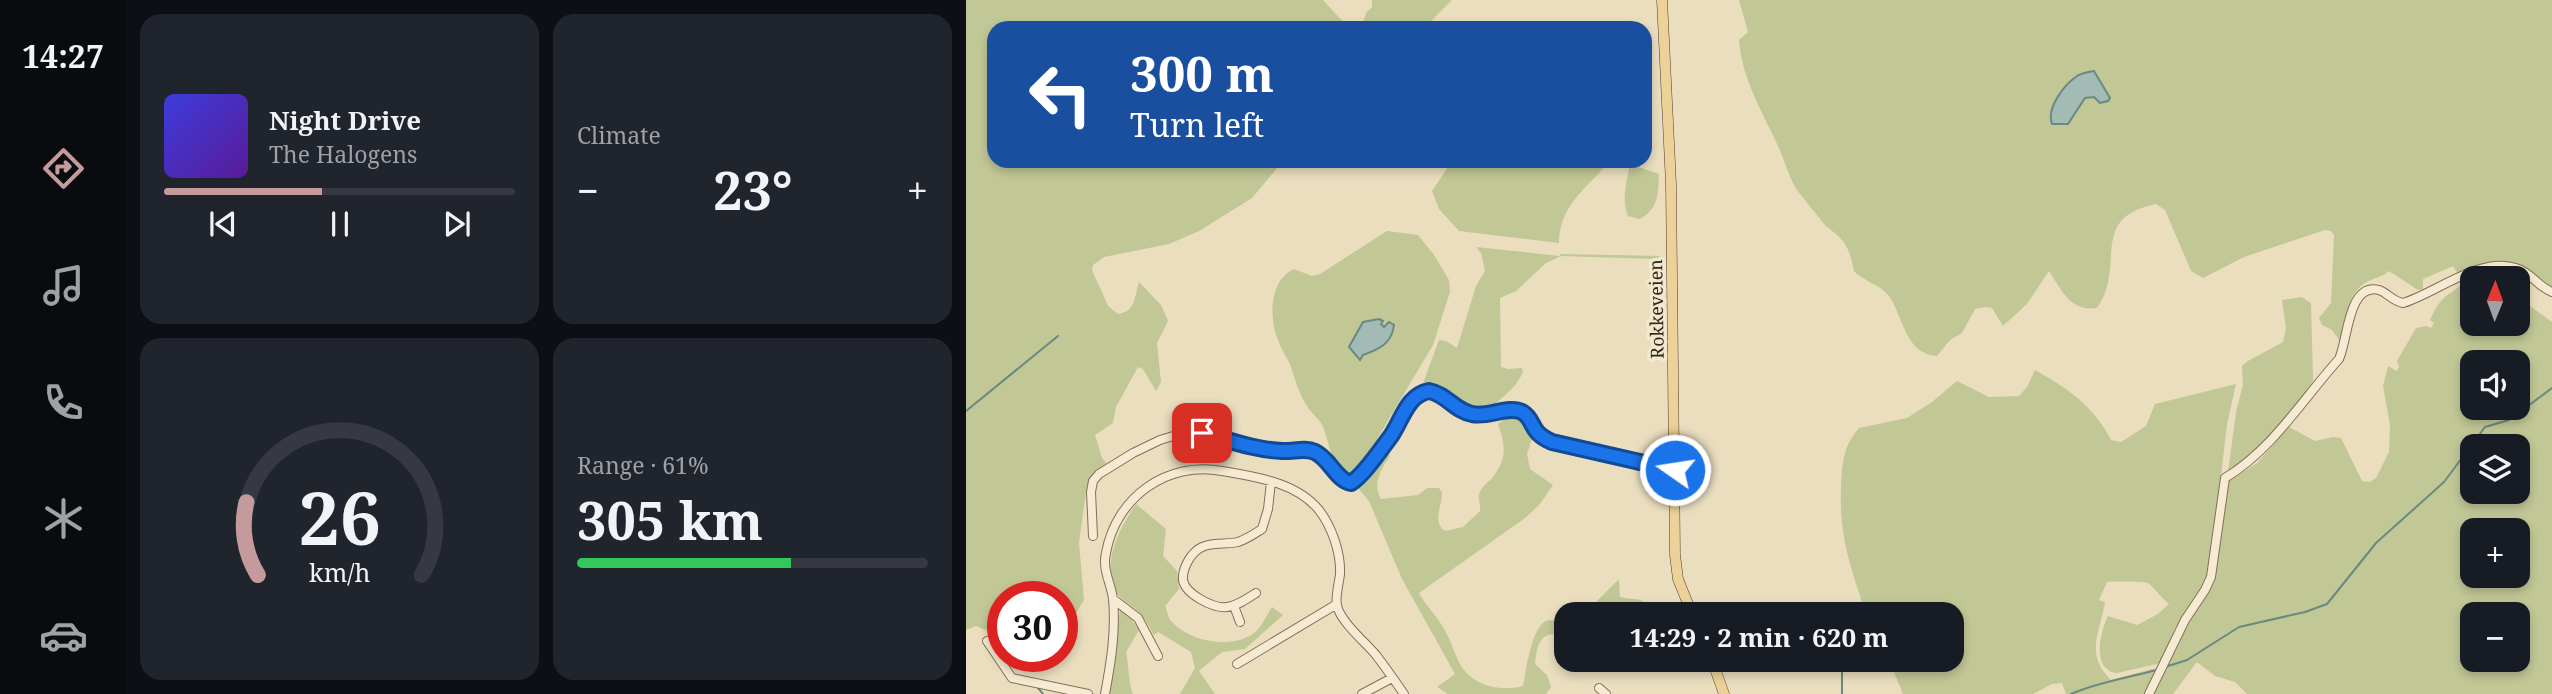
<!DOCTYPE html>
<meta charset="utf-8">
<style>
body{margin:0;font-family:"Noto Serif",serif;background:#20242c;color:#f1f3f6;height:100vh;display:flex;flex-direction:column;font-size:26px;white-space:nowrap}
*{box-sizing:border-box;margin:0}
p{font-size:23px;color:#9ea1a6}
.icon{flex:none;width:38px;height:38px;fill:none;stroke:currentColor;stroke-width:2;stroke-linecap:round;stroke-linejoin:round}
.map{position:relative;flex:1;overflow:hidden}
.panel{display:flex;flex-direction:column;gap:14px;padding:14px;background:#0d0f14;width:840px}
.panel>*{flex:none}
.hud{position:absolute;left:21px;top:21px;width:665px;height:147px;border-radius:21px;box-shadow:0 4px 10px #0003;background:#1a4fa0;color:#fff;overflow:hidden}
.needle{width:46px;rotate:1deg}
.controls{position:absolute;left:1494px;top:266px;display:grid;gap:14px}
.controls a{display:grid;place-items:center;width:70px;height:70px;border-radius:14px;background:#171b24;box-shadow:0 4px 10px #0003;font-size:35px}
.speed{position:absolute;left:21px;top:581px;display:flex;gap:14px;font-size:35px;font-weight:700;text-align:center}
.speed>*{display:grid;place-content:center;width:91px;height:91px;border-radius:50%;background:#171b24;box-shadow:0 4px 10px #0003;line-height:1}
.speed .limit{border:10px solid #d22;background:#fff;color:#111}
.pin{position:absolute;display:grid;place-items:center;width:60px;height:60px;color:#fff;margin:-30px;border-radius:14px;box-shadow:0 4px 10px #0006}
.me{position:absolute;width:77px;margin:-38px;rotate:283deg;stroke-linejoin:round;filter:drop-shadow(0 0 5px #0008)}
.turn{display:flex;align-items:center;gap:24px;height:147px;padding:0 28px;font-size:32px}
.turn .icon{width:91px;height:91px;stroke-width:2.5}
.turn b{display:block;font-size:49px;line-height:60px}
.big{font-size:52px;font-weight:700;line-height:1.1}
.panel .card{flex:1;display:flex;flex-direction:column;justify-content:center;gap:10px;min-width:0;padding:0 24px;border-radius:21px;background:#20242c}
.panel .dial{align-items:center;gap:0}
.dial svg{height:182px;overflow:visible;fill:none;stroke:#363941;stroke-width:7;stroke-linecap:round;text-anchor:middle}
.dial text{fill:#f1f3f6;stroke:none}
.song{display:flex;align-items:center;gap:21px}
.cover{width:84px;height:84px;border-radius:10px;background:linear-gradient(135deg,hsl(240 70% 55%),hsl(270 70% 35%))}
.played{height:7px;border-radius:4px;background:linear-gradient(90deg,#c49a9c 45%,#363941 45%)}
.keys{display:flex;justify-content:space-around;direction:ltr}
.heat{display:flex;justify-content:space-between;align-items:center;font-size:38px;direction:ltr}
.charge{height:10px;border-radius:5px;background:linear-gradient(90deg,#34c759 61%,#363941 0)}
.panel .tiles{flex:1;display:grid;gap:14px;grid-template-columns:repeat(2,1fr)}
.trip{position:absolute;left:588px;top:602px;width:410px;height:70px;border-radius:21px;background:#171b24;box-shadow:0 4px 10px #0003;font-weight:700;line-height:70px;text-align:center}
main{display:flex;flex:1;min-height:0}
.menu{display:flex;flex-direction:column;width:126px;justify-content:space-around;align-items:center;background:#090b0e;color:#9ea1a6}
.menu .icon{width:49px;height:49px}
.menu .selected{color:#c49a9c}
.menu b{font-size:32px;color:#f1f3f6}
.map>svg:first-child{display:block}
.green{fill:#c1c795;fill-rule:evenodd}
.water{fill:#a2bcb5;stroke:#6a8982;stroke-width:2}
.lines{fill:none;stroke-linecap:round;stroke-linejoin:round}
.stream{stroke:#6a8982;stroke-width:2}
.minor-casing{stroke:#816f59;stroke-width:10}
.major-casing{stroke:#4f3d2d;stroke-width:11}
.minor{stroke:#f6ebd2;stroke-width:8}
.major{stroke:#ecd299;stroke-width:10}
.route-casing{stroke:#114b97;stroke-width:18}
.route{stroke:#1a73e8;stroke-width:12}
.labels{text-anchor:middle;stroke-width:7;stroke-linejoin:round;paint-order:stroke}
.street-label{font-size:18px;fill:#32271c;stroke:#f2e8ce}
</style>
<main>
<nav class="menu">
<b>14:27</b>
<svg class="icon selected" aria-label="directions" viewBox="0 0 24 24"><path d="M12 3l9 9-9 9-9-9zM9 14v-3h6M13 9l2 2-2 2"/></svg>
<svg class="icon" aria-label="music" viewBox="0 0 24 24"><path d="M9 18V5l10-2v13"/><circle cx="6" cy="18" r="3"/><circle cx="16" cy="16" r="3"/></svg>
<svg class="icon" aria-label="phone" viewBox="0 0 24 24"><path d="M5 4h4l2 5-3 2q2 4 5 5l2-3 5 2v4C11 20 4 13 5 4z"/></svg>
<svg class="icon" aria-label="climate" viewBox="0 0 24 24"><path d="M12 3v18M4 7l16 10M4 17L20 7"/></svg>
<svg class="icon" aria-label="car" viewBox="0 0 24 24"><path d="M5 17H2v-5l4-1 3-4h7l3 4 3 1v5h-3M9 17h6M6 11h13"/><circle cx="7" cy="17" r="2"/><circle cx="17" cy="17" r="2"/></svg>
</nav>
<section class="panel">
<div class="tiles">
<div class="card">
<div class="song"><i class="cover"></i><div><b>Night Drive</b><p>The Halogens</p></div></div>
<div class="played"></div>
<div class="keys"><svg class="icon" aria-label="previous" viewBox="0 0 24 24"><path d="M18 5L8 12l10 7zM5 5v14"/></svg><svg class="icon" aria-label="pause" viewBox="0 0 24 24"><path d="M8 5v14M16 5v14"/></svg><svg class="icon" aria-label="next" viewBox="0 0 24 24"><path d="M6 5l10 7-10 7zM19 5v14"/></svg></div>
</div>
<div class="card"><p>Climate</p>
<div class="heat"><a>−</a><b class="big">23°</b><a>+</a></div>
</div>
<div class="card dial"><svg viewBox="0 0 100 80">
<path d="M14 69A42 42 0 1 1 86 69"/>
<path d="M14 69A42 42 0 0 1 9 37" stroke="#c49a9c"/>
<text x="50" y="56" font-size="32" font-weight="700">26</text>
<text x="50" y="72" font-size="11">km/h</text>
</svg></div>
<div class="card"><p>Range · 61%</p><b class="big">305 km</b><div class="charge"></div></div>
</div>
</section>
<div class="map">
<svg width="1586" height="694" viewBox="0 0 1586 694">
<rect width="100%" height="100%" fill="#eadebf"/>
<!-- green -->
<path class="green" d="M0,0H357L380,25L396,27L400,13L406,7V0H486L458,28H28V161H317L286,198L233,231L203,244L138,257L127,265L126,270L142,306L152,314C171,311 168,296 173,282L195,305L202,321L191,343L195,382L190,391L177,369L172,367L150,407L147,423L129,435L136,458L141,464L129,474L120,491L113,543L118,600L96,636V597H37V629L20,630L10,626L0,630Z
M773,0H1586V289C1576,283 1569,273 1559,267C1539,255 1512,268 1492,274L1487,266L1457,279V289L1452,290L1423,271C1416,277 1411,277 1403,281C1380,291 1379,322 1375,343L1366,330L1356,325L1353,318L1365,303L1368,235L1365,231L1359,230L1278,257L1237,278L1225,271L1199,210L1190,204C1121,218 1161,266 1131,308C1105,312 1096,291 1083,271L1061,304L1037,326L1026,308L1020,307L1009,309L996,333L984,340L971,356C939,354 938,318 923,296C915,285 897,281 888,271C883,247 880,241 861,227C858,224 835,195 831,190C824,179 819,163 814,150C798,115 776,80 773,40L782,32Z
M486,161H644C622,187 593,205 593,243L493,231L473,209L466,191Z
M664,164L693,174C692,194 693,208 674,219L662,216C655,199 661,181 664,164Z
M421,231L452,235L468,255L483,280L484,292L467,345L411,439L415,443L390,477L385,479C363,470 365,443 356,425C353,418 347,415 343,409C333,395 329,379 324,364C320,356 315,349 312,340C303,318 303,280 328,269L346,276L354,274Z
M510,247L594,256V254L698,256L699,263L689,259L595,256L580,263L550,291L534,298L535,367L542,369L556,368L557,372C552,383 545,390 536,398C503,431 489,387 456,386L473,340L480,341L491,348L510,286L519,271L515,253Z
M1523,270L1521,278H1507V324H1552V297L1586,322V694H1281L1269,682L1249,676L1231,662L1207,694H1186L1195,675L1200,671L1217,635L1249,574L1263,481L1291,463L1323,427L1349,441L1367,437L1375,438L1396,481L1404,482L1410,478L1423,452L1424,425L1417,386L1422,366L1431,371L1433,366L1431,361L1450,328L1460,326L1465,328L1468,323L1464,320C1468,311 1472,303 1480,296C1489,289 1495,288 1500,277ZM1507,362H1552V408H1507ZM1507,446H1552V492H1507ZM1507,530H1552V576H1507ZM1507,614H1552V660H1507Z
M1336,297L1345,303L1347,380L1345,387L1282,459L1262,472L1270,412L1277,385L1276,366L1282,361L1317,342L1320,328L1316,300Z
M1069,370C1101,388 1128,406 1145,440L1155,442L1180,426L1189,404L1270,384L1261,424L1244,571L1236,590L1209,628L1195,663L1151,673C1125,670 1134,632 1142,616L1171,625L1192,614L1203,604C1195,598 1188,587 1182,583C1179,582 1146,581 1141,582L1133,600L1139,602C1134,634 1118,653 1145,680L1186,669L1189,670L1180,694H1100L1096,683L1086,684L1067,694H937L923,660H985V614H900C885,568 873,537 875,488C876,464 877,446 893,428L941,418L966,402L991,381L1023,397L1053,396L1061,387Z
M543,414L552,415L567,436L561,454L564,469L587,485L574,504L559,518L453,593C460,606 471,616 478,629C485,640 488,653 494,664C506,686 535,692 557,686C560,671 566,622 583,620C588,620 595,623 600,624V636C576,629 571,642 569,664L581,675L585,687L580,694H482L471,687L489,674L436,579L403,501L391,487L416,452H421L424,456C415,469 406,484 415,499L452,495L461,488H473L476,493C476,507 466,522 479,531L497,527L514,511C515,505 512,500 513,495C515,486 522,483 527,477C542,457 539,445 532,424Z
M170,504L200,529L197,556L211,571L213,589L199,606C201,610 202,618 205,621C224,642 264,649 287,634C295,628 301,615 306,607L317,615L279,649L256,652L233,671L249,694H214L229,668L225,652L192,632L188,635C183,627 179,618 173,612C166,605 153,599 149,590C136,561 154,528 170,504Z
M653,579L654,597C663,600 673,597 680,603L679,614H618Z
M154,609L160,612L173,630L160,652C163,666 162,680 167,694H144Z"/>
<!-- water -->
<path class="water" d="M1128,71L1144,98L1142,101L1134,103L1128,97L1119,98L1102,124H1086C1080,108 1098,85 1111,76C1115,73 1123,72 1128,71Z
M413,319L417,321L415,324L418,327L423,322L428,325C426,343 414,349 397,355L394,360L383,347L397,322Z"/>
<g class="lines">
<!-- stream -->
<path class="stream" d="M0,411L92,336
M1199,667L1221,660L1273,627L1339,612L1361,604L1410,543L1478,482L1519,427L1543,420L1586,388
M876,670V694
M72,688L77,694
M1105,694C1132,682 1162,678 1190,670"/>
<!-- minor casing -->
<g class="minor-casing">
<path id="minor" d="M127,536L125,492L127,481L133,474L167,453L194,440L217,433H236L270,443L316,451L339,449L348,452L359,458L377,481L385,483C398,474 415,450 425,436C436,420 441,395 463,391C480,394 489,411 506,414C522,418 542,405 556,412C570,419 562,432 586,441L709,470
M290,593C281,599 271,606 261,607C248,609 219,594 217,580C216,570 223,557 230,551C241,541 259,545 272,542C281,539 288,534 296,529L302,509L305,482
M147,599L172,618L192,656
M268,606L274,622
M21,641L46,678L122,694
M271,664L371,604
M633,688L640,694
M139,694C145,662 150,631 147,599C145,583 136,570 140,553C150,497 201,461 256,471C290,477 330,482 353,510C366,527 375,553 374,574C373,584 369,596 371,606C375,622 399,642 410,655C420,668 429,681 438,694
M396,694L426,678
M1183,694L1219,620L1239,590L1245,577L1259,478C1307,449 1336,400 1373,359C1382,340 1382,282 1413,290C1422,293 1426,301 1437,303C1470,293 1514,256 1550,268C1565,272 1572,287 1586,292"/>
</g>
<!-- major casing -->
<g class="major-casing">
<path id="major" d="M696,0L705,184L709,555L712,579L726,614
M746,660L758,694"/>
</g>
<!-- minor -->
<use href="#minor" class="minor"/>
<!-- major -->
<use href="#major" class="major"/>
</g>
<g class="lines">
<!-- route casing -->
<g class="route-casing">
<path id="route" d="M236,433C262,440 290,450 316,451C327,452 338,447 349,452C364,459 370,480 385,483C398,475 415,449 425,436C436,420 441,395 463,391C480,394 489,411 506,414C522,418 542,405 556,412C570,420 562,432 586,442L709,470"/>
</g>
<!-- route -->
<use href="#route" class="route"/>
</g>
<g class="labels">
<!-- street labels -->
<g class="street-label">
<text transform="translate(691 309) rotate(-91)" y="6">Rokkeveien</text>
</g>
</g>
</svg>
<div class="controls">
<a><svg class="needle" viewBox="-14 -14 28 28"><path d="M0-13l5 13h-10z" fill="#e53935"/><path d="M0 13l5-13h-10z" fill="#9ea1a6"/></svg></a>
<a><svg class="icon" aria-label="sound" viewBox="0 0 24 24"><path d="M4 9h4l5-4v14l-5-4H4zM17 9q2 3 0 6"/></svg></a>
<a><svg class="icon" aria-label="layers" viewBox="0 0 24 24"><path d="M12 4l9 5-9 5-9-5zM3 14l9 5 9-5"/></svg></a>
<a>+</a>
<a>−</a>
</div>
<div class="speed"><div class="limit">30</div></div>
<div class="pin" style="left:236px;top:433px;background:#d93025"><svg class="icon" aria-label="arrive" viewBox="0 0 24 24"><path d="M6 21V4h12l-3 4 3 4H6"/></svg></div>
<svg class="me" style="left:709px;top:470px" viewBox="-20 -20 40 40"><circle r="17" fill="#1a73e8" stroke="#fff" stroke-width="3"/><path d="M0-11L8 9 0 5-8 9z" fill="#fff"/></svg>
<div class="trip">14:29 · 2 min · 620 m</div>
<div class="hud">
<div class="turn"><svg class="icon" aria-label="left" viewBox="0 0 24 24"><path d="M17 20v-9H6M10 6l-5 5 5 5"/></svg><div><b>300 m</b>Turn left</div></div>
</div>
</div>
</main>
